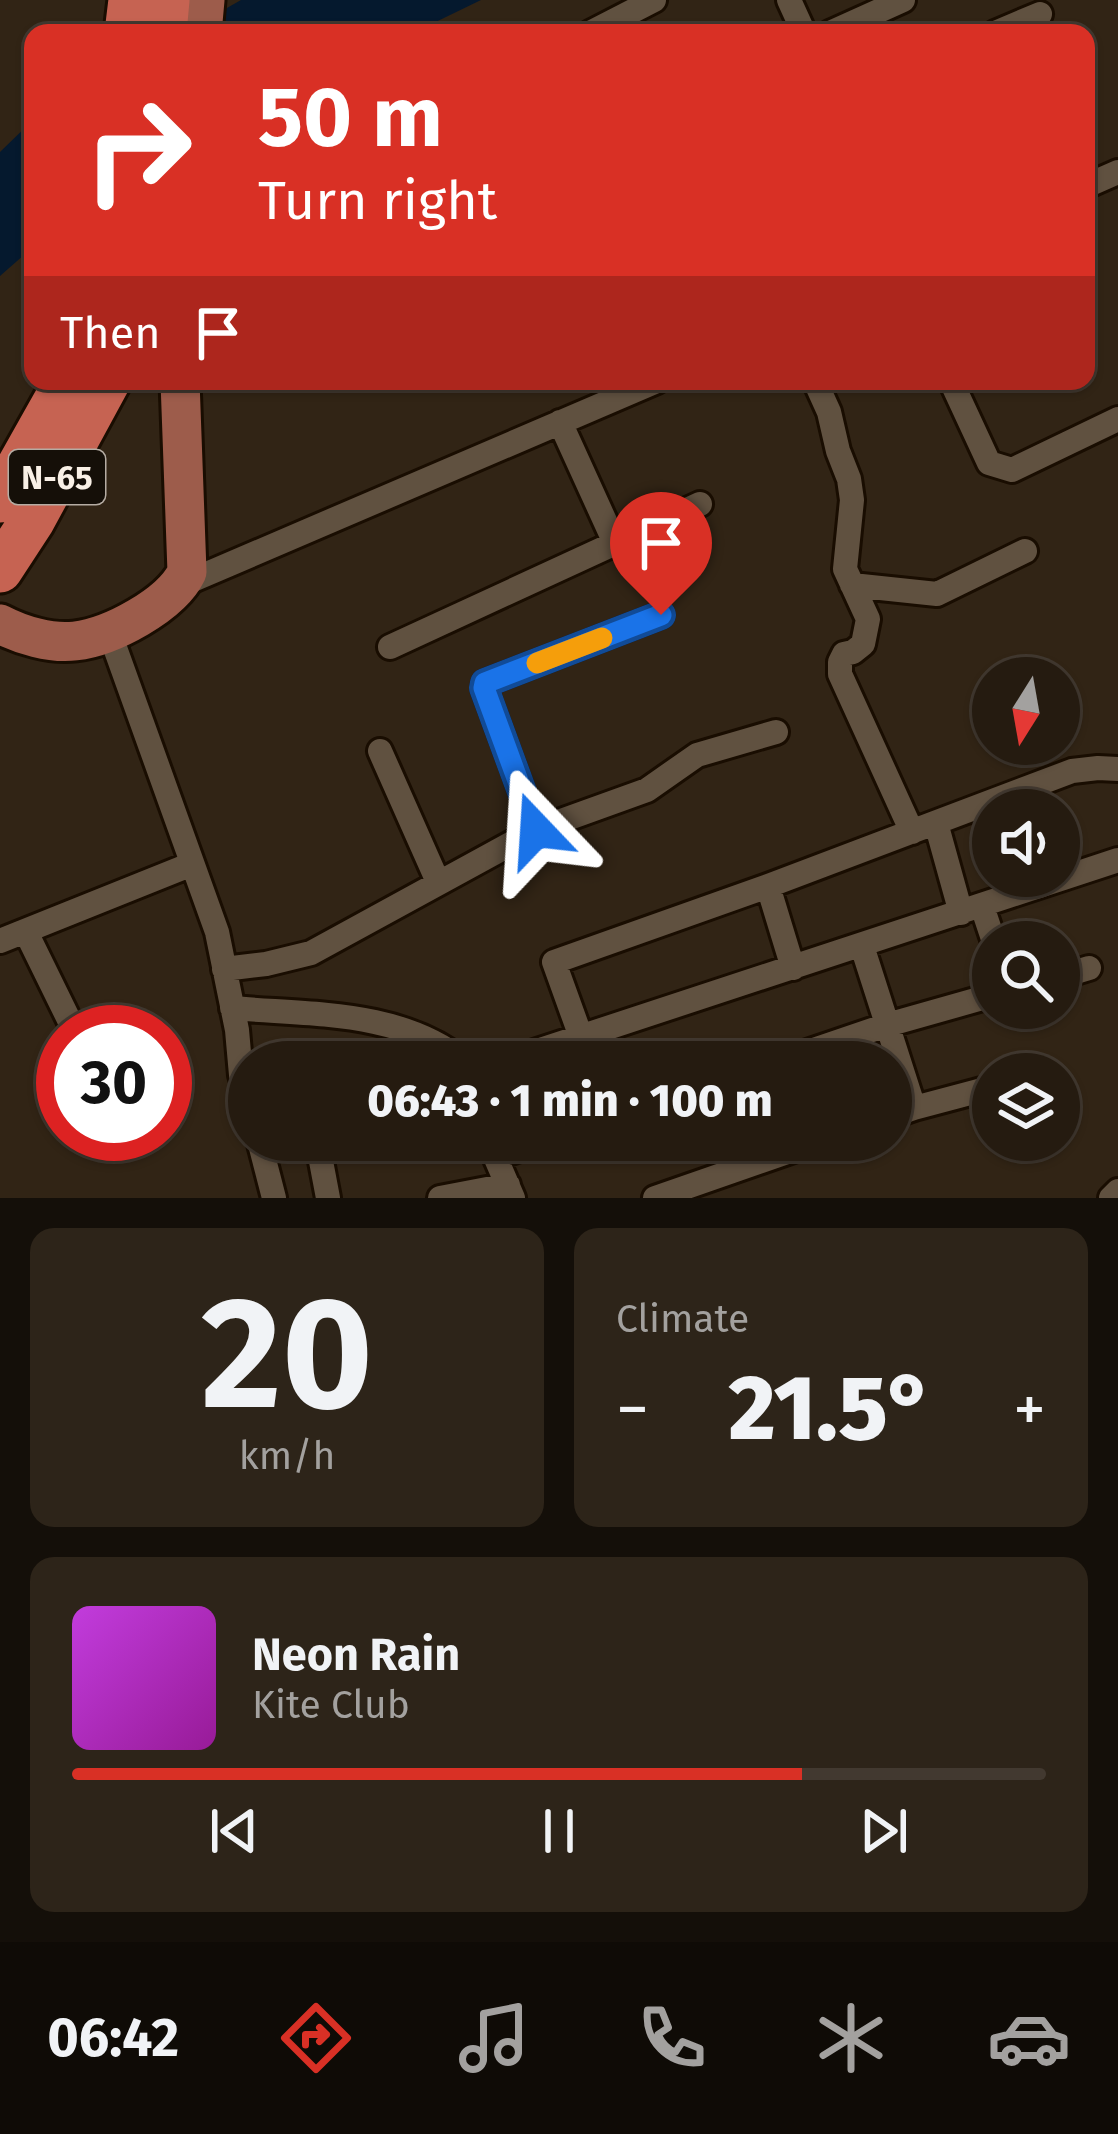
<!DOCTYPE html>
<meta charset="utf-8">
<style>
body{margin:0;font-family:"Fira Sans",sans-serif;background:#2d2419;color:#f1f3f6;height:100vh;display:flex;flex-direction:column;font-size:45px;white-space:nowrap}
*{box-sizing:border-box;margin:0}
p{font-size:39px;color:#a3a19f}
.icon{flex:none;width:66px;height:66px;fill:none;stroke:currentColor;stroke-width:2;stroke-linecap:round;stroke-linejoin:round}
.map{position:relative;height:1198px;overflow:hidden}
.details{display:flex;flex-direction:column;gap:30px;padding:30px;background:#140f09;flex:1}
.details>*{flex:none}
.top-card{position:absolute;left:24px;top:24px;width:1071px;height:366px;border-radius:24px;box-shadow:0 3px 9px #0004,0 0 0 3px #423930;background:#d93025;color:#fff;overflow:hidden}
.needle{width:78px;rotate:191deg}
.buttons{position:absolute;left:972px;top:657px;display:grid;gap:24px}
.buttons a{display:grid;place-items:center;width:108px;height:108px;border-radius:50%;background:#251b10;box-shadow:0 3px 9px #0004,0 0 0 3px #423930;font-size:60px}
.speed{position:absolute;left:36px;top:1005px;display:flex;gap:24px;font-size:60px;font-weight:700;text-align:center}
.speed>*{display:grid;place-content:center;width:156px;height:156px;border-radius:50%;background:#251b10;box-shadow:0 3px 9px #0004,0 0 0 3px #423930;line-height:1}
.speed .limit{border:18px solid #d22;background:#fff;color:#111}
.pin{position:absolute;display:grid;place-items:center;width:102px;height:102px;color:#fff;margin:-123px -51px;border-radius:50% 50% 50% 0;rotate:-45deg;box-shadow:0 0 12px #0007}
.pin .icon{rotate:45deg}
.me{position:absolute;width:132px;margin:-66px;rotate:340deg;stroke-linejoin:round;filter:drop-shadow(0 0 9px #0008)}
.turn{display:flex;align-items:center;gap:42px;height:252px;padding:0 36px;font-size:54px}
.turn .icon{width:156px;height:156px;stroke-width:2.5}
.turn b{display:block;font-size:84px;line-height:102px}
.then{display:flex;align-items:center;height:114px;padding:0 36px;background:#0003;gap:24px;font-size:45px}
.big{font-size:90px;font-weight:800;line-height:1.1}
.details .widget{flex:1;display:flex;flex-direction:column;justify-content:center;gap:18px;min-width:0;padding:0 42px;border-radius:24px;background:#2d2419}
.details .dial{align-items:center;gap:0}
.dial b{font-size:156px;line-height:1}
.song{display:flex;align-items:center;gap:36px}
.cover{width:144px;height:144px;border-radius:18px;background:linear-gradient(135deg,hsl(290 70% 55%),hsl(300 70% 35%))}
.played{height:12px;border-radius:6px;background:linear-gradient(90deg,#d93025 75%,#423930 75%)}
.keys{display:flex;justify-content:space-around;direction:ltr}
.heat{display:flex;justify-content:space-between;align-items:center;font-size:66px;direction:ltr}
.details .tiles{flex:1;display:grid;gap:30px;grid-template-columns:1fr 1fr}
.widget:last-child{grid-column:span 2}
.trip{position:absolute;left:228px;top:1041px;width:684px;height:120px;border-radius:60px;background:#251b10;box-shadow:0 3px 9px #0004,0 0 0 3px #423930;font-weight:800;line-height:120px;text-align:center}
.tabs{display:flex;height:192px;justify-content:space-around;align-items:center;background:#0f0b06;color:#a3a19f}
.tabs .icon{width:84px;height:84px}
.tabs .active{color:#d93025}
.tabs b{font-size:54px;color:#f1f3f6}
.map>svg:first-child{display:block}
.water{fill:#05192e}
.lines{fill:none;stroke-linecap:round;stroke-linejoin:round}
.street-casing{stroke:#190d01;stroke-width:30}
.primary-casing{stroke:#190d01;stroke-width:45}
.highway-casing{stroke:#190d01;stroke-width:51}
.street{stroke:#605140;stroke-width:24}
.primary{stroke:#9d5c4b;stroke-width:39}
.highway{stroke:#c66352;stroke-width:45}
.route-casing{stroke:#114b97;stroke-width:30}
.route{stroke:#1a73e8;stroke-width:21}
.slow{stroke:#f59e0b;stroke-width:21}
.labels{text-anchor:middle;stroke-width:12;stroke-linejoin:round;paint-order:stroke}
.shield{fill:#150f08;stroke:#b5aca3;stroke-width:3}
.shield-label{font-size:33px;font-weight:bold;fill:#f9f0e6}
</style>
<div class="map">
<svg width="1118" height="1198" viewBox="0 0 1118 1198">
<rect width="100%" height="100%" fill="#312415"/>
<!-- water -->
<path class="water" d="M241,0H481L413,33H183Z
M33,120V247L0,276V152Z"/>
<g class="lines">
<!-- street casing -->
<g class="street-casing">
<path id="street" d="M789,0L804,33
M590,33L654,0
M830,33L903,0
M995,33L1040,14
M1086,186L1118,172
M815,381L829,412L838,451L849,479L852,500L845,569L868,619L863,644L853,652L844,654L840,662V674L912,832
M951,381L989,463L1012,470L1118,419
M560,422L615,543
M181,585L657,381
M852,585L937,594L1025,551
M109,631L217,932L237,1030L241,1075L249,1103
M390,647L700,504
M380,751L438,882
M936,823L961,913
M536,830L484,688L485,683L661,615
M768,886L793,968
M982,906L994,942
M26,932L75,1032
M0,941L192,864
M862,946L914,1108L891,1116
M224,969L266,964L311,953L536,830L647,790L697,755L776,732
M1059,977L1089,968
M232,1008C311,1015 400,1010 464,1062
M581,1037L554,962L768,886L1072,771L1098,768L1118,769
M496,1062L513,1059L1118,860
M778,1062L887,1025L993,995
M914,1108L993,1087
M259,1140L274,1198
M317,1140L328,1198
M488,1140L513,1198
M496,1157L546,1140
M440,1198L508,1185
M655,1198L822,1140
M1111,1198L1118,1191"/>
</g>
<!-- primary casing -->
<g class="primary-casing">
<path id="primary" d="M202,33L205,0
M0,624C21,635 51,644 75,641C111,637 171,605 187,572L180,381"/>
</g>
<!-- highway casing -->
<g class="highway-casing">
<path id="highway" d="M127,33L131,0
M164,33L167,0
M0,500L67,381
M0,570L32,521L108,381"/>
</g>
<!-- street -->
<use href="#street" class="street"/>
<!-- primary -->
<use href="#primary" class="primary"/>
<!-- highway -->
<use href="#highway" class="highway"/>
</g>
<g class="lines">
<!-- route casing -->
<g class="route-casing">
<path id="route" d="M536,830L484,688L485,683L661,615"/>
</g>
<!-- route -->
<use href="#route" class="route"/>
<!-- slow -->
<path class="slow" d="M537,663L602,638"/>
</g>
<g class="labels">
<!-- shield labels -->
<rect class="shield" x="9" y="450" width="96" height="54" rx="9"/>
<g class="shield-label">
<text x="57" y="489">N-65</text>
</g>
</g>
</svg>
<div class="buttons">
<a><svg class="needle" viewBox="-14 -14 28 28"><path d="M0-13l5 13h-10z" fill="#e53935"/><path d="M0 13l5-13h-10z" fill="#a3a19f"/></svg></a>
<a><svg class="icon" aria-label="sound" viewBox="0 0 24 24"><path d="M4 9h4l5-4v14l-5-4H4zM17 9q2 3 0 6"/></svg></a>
<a><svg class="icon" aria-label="search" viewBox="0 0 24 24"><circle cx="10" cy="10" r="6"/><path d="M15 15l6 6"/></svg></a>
<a><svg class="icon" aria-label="layers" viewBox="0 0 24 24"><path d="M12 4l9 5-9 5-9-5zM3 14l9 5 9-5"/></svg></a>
</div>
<div class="speed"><div class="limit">30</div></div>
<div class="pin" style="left:661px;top:615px;background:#d93025"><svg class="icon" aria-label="arrive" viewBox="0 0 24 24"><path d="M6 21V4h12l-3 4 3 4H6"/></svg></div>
<svg class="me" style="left:536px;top:830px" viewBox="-20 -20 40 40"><path d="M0-17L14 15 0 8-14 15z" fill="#1a73e8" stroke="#fff" stroke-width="4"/></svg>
<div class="trip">06:43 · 1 min · 100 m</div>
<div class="top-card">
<div class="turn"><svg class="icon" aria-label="right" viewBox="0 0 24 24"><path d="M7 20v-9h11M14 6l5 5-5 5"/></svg><div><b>50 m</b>Turn right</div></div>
<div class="then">Then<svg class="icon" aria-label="arrive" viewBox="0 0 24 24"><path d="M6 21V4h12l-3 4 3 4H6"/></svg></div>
</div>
</div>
<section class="details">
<div class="tiles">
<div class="widget dial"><b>20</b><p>km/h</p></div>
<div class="widget"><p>Climate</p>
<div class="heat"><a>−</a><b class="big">21.5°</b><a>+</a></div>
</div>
<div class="widget">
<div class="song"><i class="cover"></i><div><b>Neon Rain</b><p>Kite Club</p></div></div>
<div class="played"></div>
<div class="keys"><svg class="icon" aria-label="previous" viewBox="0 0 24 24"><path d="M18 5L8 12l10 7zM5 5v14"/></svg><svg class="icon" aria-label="pause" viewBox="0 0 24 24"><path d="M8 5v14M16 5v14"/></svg><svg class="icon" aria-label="next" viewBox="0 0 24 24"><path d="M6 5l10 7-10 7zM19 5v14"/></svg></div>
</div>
</div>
</section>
<nav class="tabs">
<b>06:42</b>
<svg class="icon active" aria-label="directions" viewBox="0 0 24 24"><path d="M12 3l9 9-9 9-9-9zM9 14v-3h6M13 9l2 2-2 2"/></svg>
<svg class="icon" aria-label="music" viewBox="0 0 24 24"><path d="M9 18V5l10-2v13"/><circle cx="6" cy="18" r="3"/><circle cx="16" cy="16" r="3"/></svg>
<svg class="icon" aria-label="phone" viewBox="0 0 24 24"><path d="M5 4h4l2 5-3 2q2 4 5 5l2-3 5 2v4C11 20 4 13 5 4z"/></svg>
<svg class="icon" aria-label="climate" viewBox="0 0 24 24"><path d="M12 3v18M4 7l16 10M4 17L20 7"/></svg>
<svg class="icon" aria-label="car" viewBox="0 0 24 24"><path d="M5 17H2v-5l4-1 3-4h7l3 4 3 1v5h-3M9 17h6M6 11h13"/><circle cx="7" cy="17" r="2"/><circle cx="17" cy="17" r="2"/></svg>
</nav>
